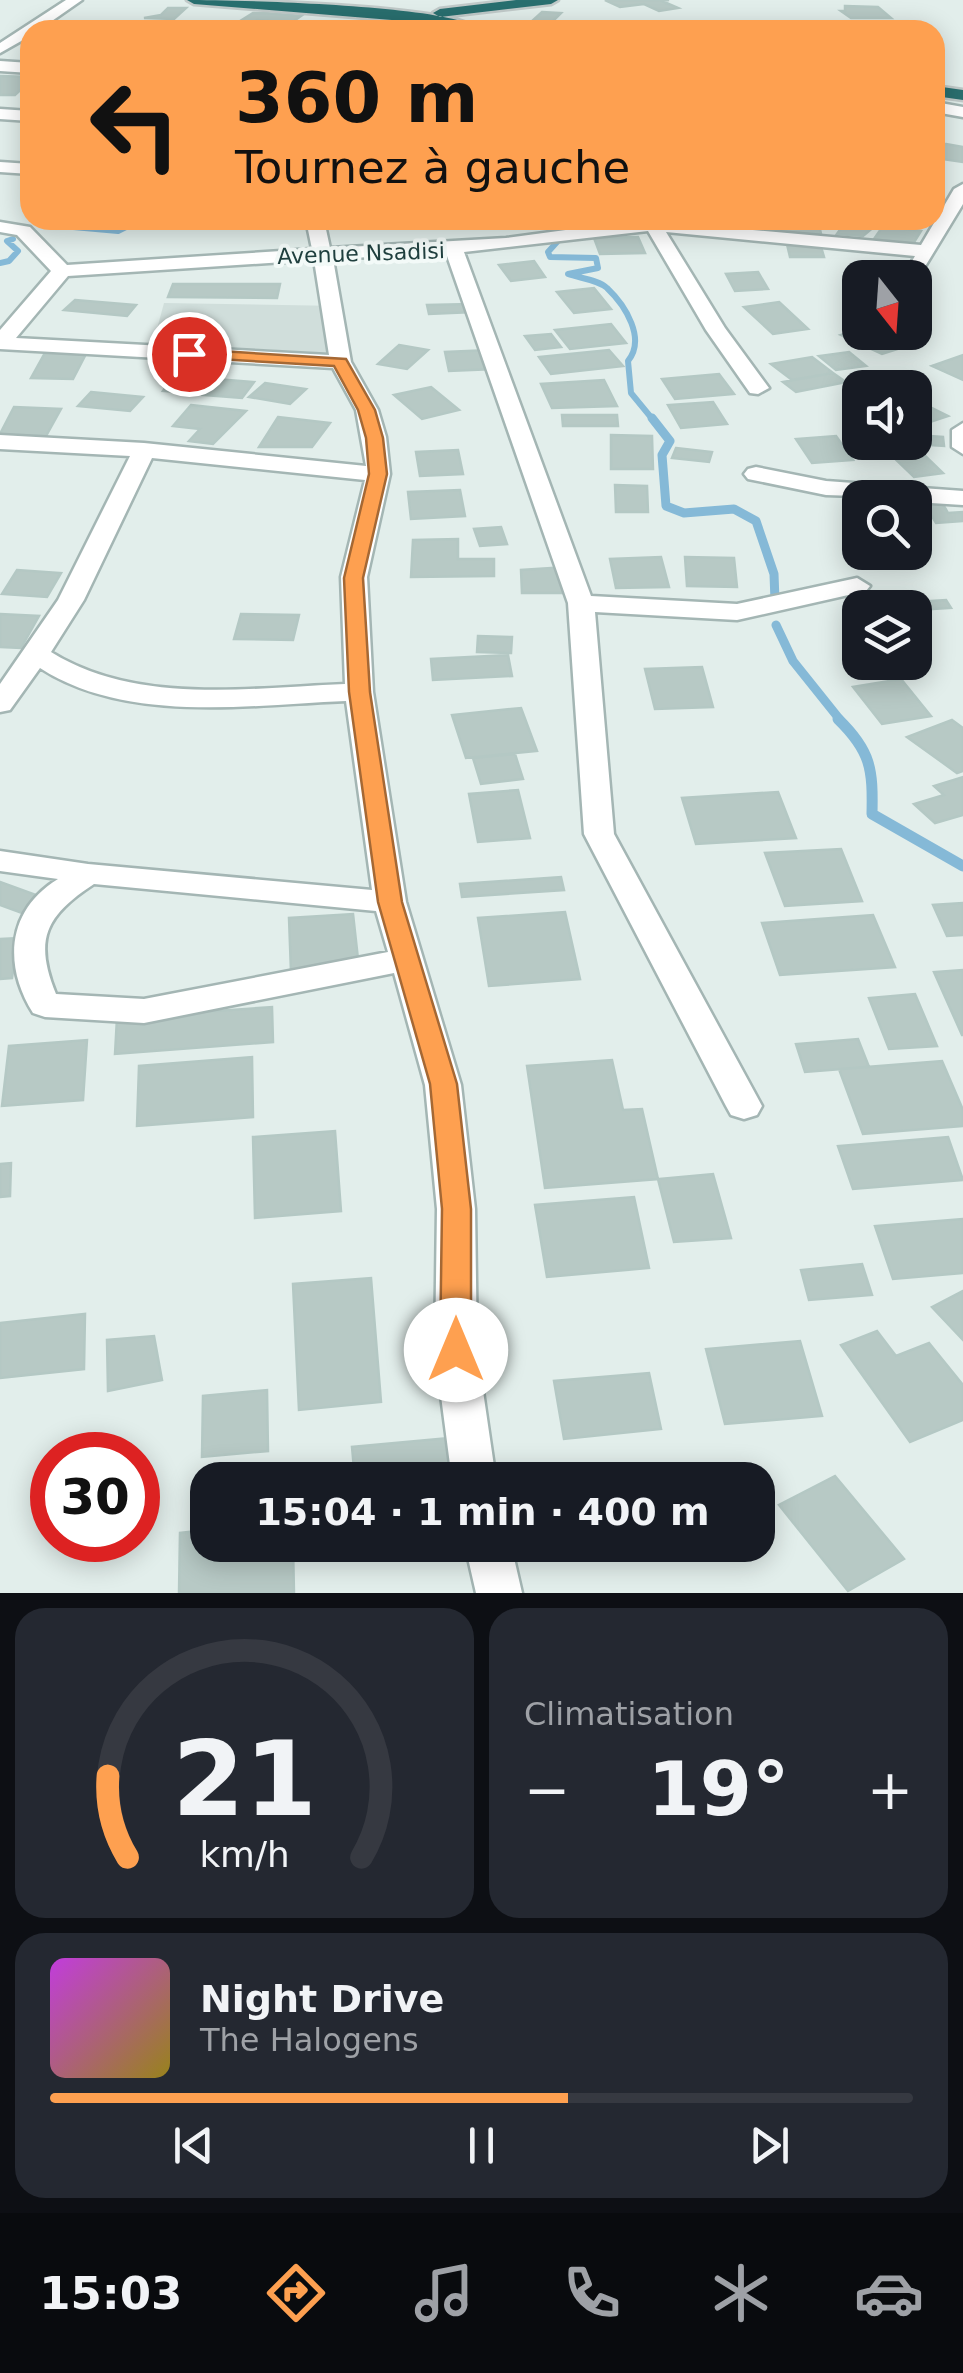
<!DOCTYPE html>
<html lang="fr">
<meta charset="utf-8">
<style>
body{margin:0;font-family:"DejaVu Sans",sans-serif;background:#242831;color:#f1f3f6;height:100vh;display:flex;flex-direction:column;font-size:38px;white-space:nowrap}
*{box-sizing:border-box;margin:0}
p{font-size:32px;color:#9ea1a6}
.icon{flex:none;width:55px;height:55px;fill:none;stroke:currentColor;stroke-width:2;stroke-linecap:round;stroke-linejoin:round}
.map{position:relative;height:1593px;overflow:hidden}
.panel{display:flex;flex-direction:column;gap:15px;padding:15px;background:#0d0f14;flex:1}
.panel>*{flex:none}
.guide{position:absolute;left:20px;top:20px;width:925px;height:210px;border-radius:30px;box-shadow:0 5px 25px #0003;background:#fea050;color:#111;overflow:hidden}
.needle{width:65px;rotate:163deg}
.buttons{position:absolute;left:842px;top:260px;display:grid;gap:20px}
.buttons a{display:grid;place-items:center;width:90px;height:90px;border-radius:20px;background:#171b24;box-shadow:0 5px 25px #0003;font-size:50px}
.speed{position:absolute;left:30px;top:1432px;display:flex;gap:20px;font-size:50px;font-weight:700;text-align:center}
.speed>*{display:grid;place-content:center;width:130px;height:130px;border-radius:50%;background:#171b24;box-shadow:0 5px 25px #0003;line-height:1}
.speed .limit{border:15px solid #d22;background:#fff;color:#111}
.pin{position:absolute;display:grid;place-items:center;width:85px;height:85px;color:#fff;margin:-42px;border:5px solid #fff;border-radius:50%;box-shadow:0 2px 10px #0007}
.me{position:absolute;width:110px;margin:-55px;rotate:0deg;stroke-linejoin:round;filter:drop-shadow(0 0 8px #0008)}
.turn{display:flex;align-items:center;gap:35px;height:210px;padding:0 50px;font-size:45px}
.turn .icon{width:130px;height:130px;stroke-width:2.5}
.turn b{display:block;font-size:70px;line-height:85px}
.big{font-size:75px;font-weight:700;line-height:1.1}
.panel .tile{flex:1;display:flex;flex-direction:column;justify-content:center;gap:15px;min-width:0;padding:0 35px;border-radius:30px;background:#242831}
.panel .dial{align-items:center;gap:0}
.dial svg{height:260px;overflow:visible;fill:none;stroke:#363941;stroke-width:7;stroke-linecap:round;text-anchor:middle}
.dial text{fill:#f1f3f6;stroke:none}
.song{display:flex;align-items:center;gap:30px}
.cover{width:120px;height:120px;border-radius:15px;background:linear-gradient(135deg,hsl(290 70% 55%),hsl(50 70% 35%))}
.played{height:10px;border-radius:5px;background:linear-gradient(90deg,#fea050 60%,#363941 60%)}
.keys{display:flex;justify-content:space-around;direction:ltr}
.heat{display:flex;justify-content:space-between;align-items:center;font-size:55px;direction:ltr}
.panel .tiles{flex:1;display:grid;gap:15px;grid-template-columns:1fr 1fr}
.tile:last-child{grid-column:span 2}
.trip{position:absolute;left:190px;top:1462px;width:585px;height:100px;border-radius:30px;background:#171b24;box-shadow:0 5px 25px #0003;font-weight:700;line-height:100px;text-align:center}
.tabs{display:flex;height:160px;justify-content:space-around;align-items:center;background:#090b0e;color:#9ea1a6}
.tabs .icon{width:70px;height:70px}
.tabs .active{color:#fea050}
.tabs b{font-size:45px;color:#f1f3f6}
.map>svg:first-child{display:block}
.built{fill:#d0dedb}
.lines{fill:none;stroke-linecap:round;stroke-linejoin:round}
.stream-far2{stroke:#85b9d7;stroke-width:6}
.stream-far1{stroke:#85b9d7;stroke-width:9}
.stream{stroke:#85b9d7;stroke-width:11}
.building{fill:#b7c9c5;stroke:#b4c8c4;stroke-width:2.5}
.street-casing{stroke:#a4b6b4;stroke-width:5}
.highway-casing{stroke:#c1cac9;stroke-width:5}
.street{fill:#fff;fill-rule:evenodd}
.highway{fill:#296f6f;fill-rule:evenodd}
.route{fill:#fea050;stroke:#a56834;stroke-width:2.5}
.labels{text-anchor:middle;stroke-width:8;stroke-linejoin:round;paint-order:stroke}
.far-street-label{font-size:22px;fill:#20403f;stroke:#f3faf8}
</style>
<div class="map">
<svg width="963" height="1593" viewBox="0 0 963 1593">
<rect width="100%" height="100%" fill="#e2eeeb"/>
<!-- built -->
<path class="built" d="M164,303L340,306L324,337L330,338V353L166,344L154,340Z"/>
<g class="lines">
<!-- stream-far2 -->
<path class="stream-far2" d="M62,226L118,231L140,220
M557,242L548,252L550,257L596,258L598,268L568,274C579,278 599,280 607,288C626,306 646,339 628,361L631,393L654,421
M0,263L9,261L18,251L7,241L13,239"/>
<!-- stream-far1 -->
<path class="stream-far1" d="M652,418L670,441L662,455L666,506L684,513L734,509L756,521L774,574L775,601
M776,625L793,661L841,721"/>
<!-- stream -->
<path class="stream" d="M838,719C871,751 873,769 872,814L963,866"/>
</g>
<!-- building -->
<path class="building" d="M605,0H669L662,1L678,8L659,11L644,4L620,7Z
M845,6L878,7L891,18H851L841,11H845Z
M168,8H186L174,19L144,18L161,15Z
M542,12L561,13L550,24L530,23Z
M253,13H265L301,16L291,23L257,20L249,26H256L253,28L232,26Z
M0,76L30,77V81L15,95H0Z
M946,144L963,147V162L935,158V145Z
M776,220H818L821,234L778,232Z
M846,221L876,225L863,236L837,234Z
M883,226L921,231L913,244L874,239Z
M638,237L645,253L600,254L594,238Z
M786,240H819L824,257H790Z
M534,261L545,277L511,281L499,265Z
M758,272L768,289L735,291L726,274Z
M173,284H280L277,298L168,297Z
M594,288L611,309L574,313L557,292Z
M75,300L136,305L127,316L64,310Z
M779,302L808,329L773,334L744,307Z
M471,304L473,312L429,314L427,305Z
M611,324L626,343L570,349L555,330Z
M860,329V332H883L910,345L882,354L841,335Z
M551,334L561,347L535,350L525,336Z
M399,345L428,350L407,369L378,364Z
M490,350L494,369L449,371L445,352Z
M609,350L623,366L551,374L539,357Z
M46,351L87,352L73,379L31,378Z
M849,352L866,366L836,370L819,356Z
M963,355V380L932,366Z
M812,357L833,373L792,380L771,364Z
M833,373L846,382L796,392L783,382Z
M719,374L734,394L675,399L662,379Z
M172,378L202,380L194,393L163,391Z
M216,379L254,382L242,398L203,395Z
M604,380L617,406L552,408L541,384Z
M265,383L306,389L290,404L249,397Z
M431,387L459,410L422,419L394,395Z
M91,392L143,397L130,411L78,406Z
M918,401L948,416L915,427Z
M713,402L727,424L681,428L668,405Z
M191,405L246,411L213,444L189,441L200,429L173,426Z
M14,407L61,409L46,436L0,434Z
M562,415H617L618,426H563Z
M278,417L330,423L312,447H259Z
M611,435L652,436L653,469H611Z
M915,435L943,437L944,446L880,442H915Z
M836,436L853,460L812,463L796,439Z
M676,448L712,452L709,462L672,458Z
M918,449L943,473L914,477L889,453Z
M458,450L463,474L420,476L416,452Z
M615,485L647,486L648,512H616Z
M460,490L465,516L411,519L408,492Z
M940,499L948,513L963,512V521L936,523L922,500Z
M501,527L507,544L480,546L474,529Z
M458,539V559H494V576L411,577L413,540Z
M661,557L669,587L616,588L610,559Z
M685,557L734,558L737,587L687,586Z
M566,567L571,593H522L521,570Z
M17,570L61,573L47,597L2,594Z
M946,600L951,608L917,610L912,602Z
M0,614L39,616L21,648L0,647Z
M241,614L299,615L293,640L234,639Z
M478,636L512,637L511,653L477,652Z
M508,655L512,676L433,680L431,659Z
M702,667L713,707L655,709L645,669Z
M901,679L931,716L882,724L853,687Z
M521,708L537,751L466,758L452,715Z
M952,720L963,728V771L957,773L907,737Z
M515,754L523,779L481,784L473,758Z
M963,777V815L935,823L914,804L944,795L934,786Z
M518,790L530,838L478,842L469,794Z
M778,792L796,838L696,844L682,798Z
M841,849L862,901L785,906L765,853Z
M561,877L564,890L462,897L460,884Z
M0,882L44,898L25,914L0,905Z
M963,903V935L947,936L933,905Z
M565,912L580,979L489,986L478,918Z
M353,914L359,968L291,972L289,918Z
M873,915L895,967L780,975L762,923Z
M18,938L12,978L0,979V939Z
M963,970V1035H962L934,972Z
M915,994L937,1046L889,1049L869,998Z
M272,1007L273,1042L115,1054L117,1018Z
M858,1039L869,1067L805,1072L796,1044Z
M87,1040L83,1100L2,1106L9,1046Z
M252,1057L253,1117L137,1126L139,1066Z
M612,1060L623,1110L642,1109L658,1179L545,1188L527,1066Z
M942,1061L963,1110V1126L863,1134L839,1069Z
M335,1131L341,1211L255,1218L253,1137Z
M948,1137L963,1180L853,1189L838,1146Z
M11,1163L10,1196L0,1197V1164Z
M713,1174L731,1238L674,1242L658,1179Z
M634,1197L649,1268L547,1277L535,1205Z
M963,1219V1273L893,1279L875,1226Z
M862,1264L872,1295L809,1300L801,1270Z
M371,1278L381,1402L299,1410L293,1284Z
M963,1291V1340L932,1307Z
M85,1314L84,1369L0,1378V1323Z
M877,1331L896,1356L929,1343L963,1385V1420L910,1442L841,1345Z
M154,1336L162,1380L108,1391L107,1340Z
M800,1341L822,1416L725,1424L706,1349Z
M649,1373L661,1429L564,1439L554,1381Z
M267,1390L268,1451L202,1457L203,1396Z
M448,1438L452,1480H355L352,1447Z
M835,1476L904,1559L848,1591L779,1505Z
M208,1530V1545H293L294,1593H179L180,1533Z"/>
<g class="lines">
<!-- street casing -->
<g class="street-casing">
<path id="street" d="M66,0H82L39,30H30V36L0,53V43Z
M0,61L30,63V73L0,71Z
M935,102L963,107V117L935,112Z
M0,109L30,111V121L0,119Z
M0,162L30,164V174L0,172Z
M963,184V204L915,283V278H902L915,256L666,232L725,328L769,388L758,394L750,393L706,330L648,231L464,252L591,596L737,604L857,578L870,586L866,591L737,620L595,612L614,834L762,1106L757,1115L744,1119L731,1115L726,1106L584,834L568,603L446,253L333,259L351,362L378,410L386,437L390,474L367,577L373,692L406,902L461,1085L475,1209L477,1350L496,1480H452L435,1350L437,1209L425,1085L394,973L144,1023L45,1017L33,1013C3,965 7,910 58,879L0,871V851L88,864L372,890L346,701C249,705 126,724 40,668L10,710L0,712V684L58,600L130,456L0,449V435L144,443L366,466L356,410L333,368L0,349V330L51,271L17,235L0,232V222L30,227L67,265L312,249L306,220H324L330,248L506,238L640,220L921,245L954,189ZM314,260L329,355L16,338L68,276ZM152,458L365,480L341,577L345,684C248,688 136,705 51,652L84,600ZM94,884L376,911L388,952L144,999L56,994C33,938 47,915 94,884Z
M963,423V454L952,447V430Z
M756,467L826,481L963,491V505L915,502V498L826,495L748,479L744,474L748,469Z
M465,1545H511L522,1593H476Z"/>
</g>
<!-- highway casing -->
<g class="highway-casing">
<path id="highway" d="M187,0C237,0 442,5 475,27L460,30L404,21L194,4Z
M516,0H558L551,4L440,17L433,13L440,9Z
M935,86L963,90V100L935,96Z"/>
</g>
<!-- street -->
<use href="#street" class="street"/>
<!-- highway -->
<use href="#highway" class="highway"/>
</g>
<!-- route -->
<path class="route" d="M189,349L346,359L375,410L383,438L387,474L363,578L370,692L402,902L457,1084L471,1209V1350L467,1359L456,1363L445,1359L440,1350L442,1209L430,1084L378,902L349,692L344,578L369,474L366,438L358,410L334,366L183,357L181,354Z"/>
<g class="labels">
<!-- far-street labels -->
<g class="far-street-label">
<text transform="translate(361 253) rotate(-2)" y="8">Avenue Nsadisi</text>
</g>
</g>
</svg>
<div class="buttons">
<a><svg class="needle" viewBox="-14 -14 28 28"><path d="M0-13l5 13h-10z" fill="#e53935"/><path d="M0 13l5-13h-10z" fill="#9ea1a6"/></svg></a>
<a><svg class="icon" aria-label="sound" viewBox="0 0 24 24"><path d="M4 9h4l5-4v14l-5-4H4zM17 9q2 3 0 6"/></svg></a>
<a><svg class="icon" aria-label="search" viewBox="0 0 24 24"><circle cx="10" cy="10" r="6"/><path d="M15 15l6 6"/></svg></a>
<a><svg class="icon" aria-label="layers" viewBox="0 0 24 24"><path d="M12 4l9 5-9 5-9-5zM3 14l9 5 9-5"/></svg></a>
</div>
<div class="speed"><div class="limit">30</div></div>
<div class="pin" style="left:189px;top:354px;background:#d93025"><svg class="icon" aria-label="arrive" viewBox="0 0 24 24"><path d="M6 21V4h12l-3 4 3 4H6"/></svg></div>
<svg class="me" style="left:456px;top:1350px" viewBox="-20 -20 40 40"><circle r="19" fill="#fff"/><path d="M0-13L10 11 0 6-10 11z" fill="#fea050"/></svg>
<div class="trip">15:04 · 1 min · 400 m</div>
<div class="guide">
<div class="turn"><svg class="icon" aria-label="left" viewBox="0 0 24 24"><path d="M17 20v-9H6M10 6l-5 5 5 5"/></svg><div><b>360 m</b>Tournez à gauche</div></div>
</div>
</div>
<section class="panel">
<div class="tiles">
<div class="tile dial"><svg viewBox="0 0 100 80">
<path d="M14 69A42 42 0 1 1 86 69"/>
<path d="M14 69A42 42 0 0 1 8 44" stroke="#fea050"/>
<text x="50" y="56" font-size="32" font-weight="700">21</text>
<text x="50" y="72" font-size="11">km/h</text>
</svg></div>
<div class="tile"><p>Climatisation</p>
<div class="heat"><a>−</a><b class="big">19°</b><a>+</a></div>
</div>
<div class="tile">
<div class="song"><i class="cover"></i><div><b>Night Drive</b><p>The Halogens</p></div></div>
<div class="played"></div>
<div class="keys"><svg class="icon" aria-label="previous" viewBox="0 0 24 24"><path d="M18 5L8 12l10 7zM5 5v14"/></svg><svg class="icon" aria-label="pause" viewBox="0 0 24 24"><path d="M8 5v14M16 5v14"/></svg><svg class="icon" aria-label="next" viewBox="0 0 24 24"><path d="M6 5l10 7-10 7zM19 5v14"/></svg></div>
</div>
</div>
</section>
<nav class="tabs">
<b>15:03</b>
<svg class="icon active" aria-label="directions" viewBox="0 0 24 24"><path d="M12 3l9 9-9 9-9-9zM9 14v-3h6M13 9l2 2-2 2"/></svg>
<svg class="icon" aria-label="music" viewBox="0 0 24 24"><path d="M9 18V5l10-2v13"/><circle cx="6" cy="18" r="3"/><circle cx="16" cy="16" r="3"/></svg>
<svg class="icon" aria-label="phone" viewBox="0 0 24 24"><path d="M5 4h4l2 5-3 2q2 4 5 5l2-3 5 2v4C11 20 4 13 5 4z"/></svg>
<svg class="icon" aria-label="climate" viewBox="0 0 24 24"><path d="M12 3v18M4 7l16 10M4 17L20 7"/></svg>
<svg class="icon" aria-label="car" viewBox="0 0 24 24"><path d="M5 17H2v-5l4-1 3-4h7l3 4 3 1v5h-3M9 17h6M6 11h13"/><circle cx="7" cy="17" r="2"/><circle cx="17" cy="17" r="2"/></svg>
</nav>
